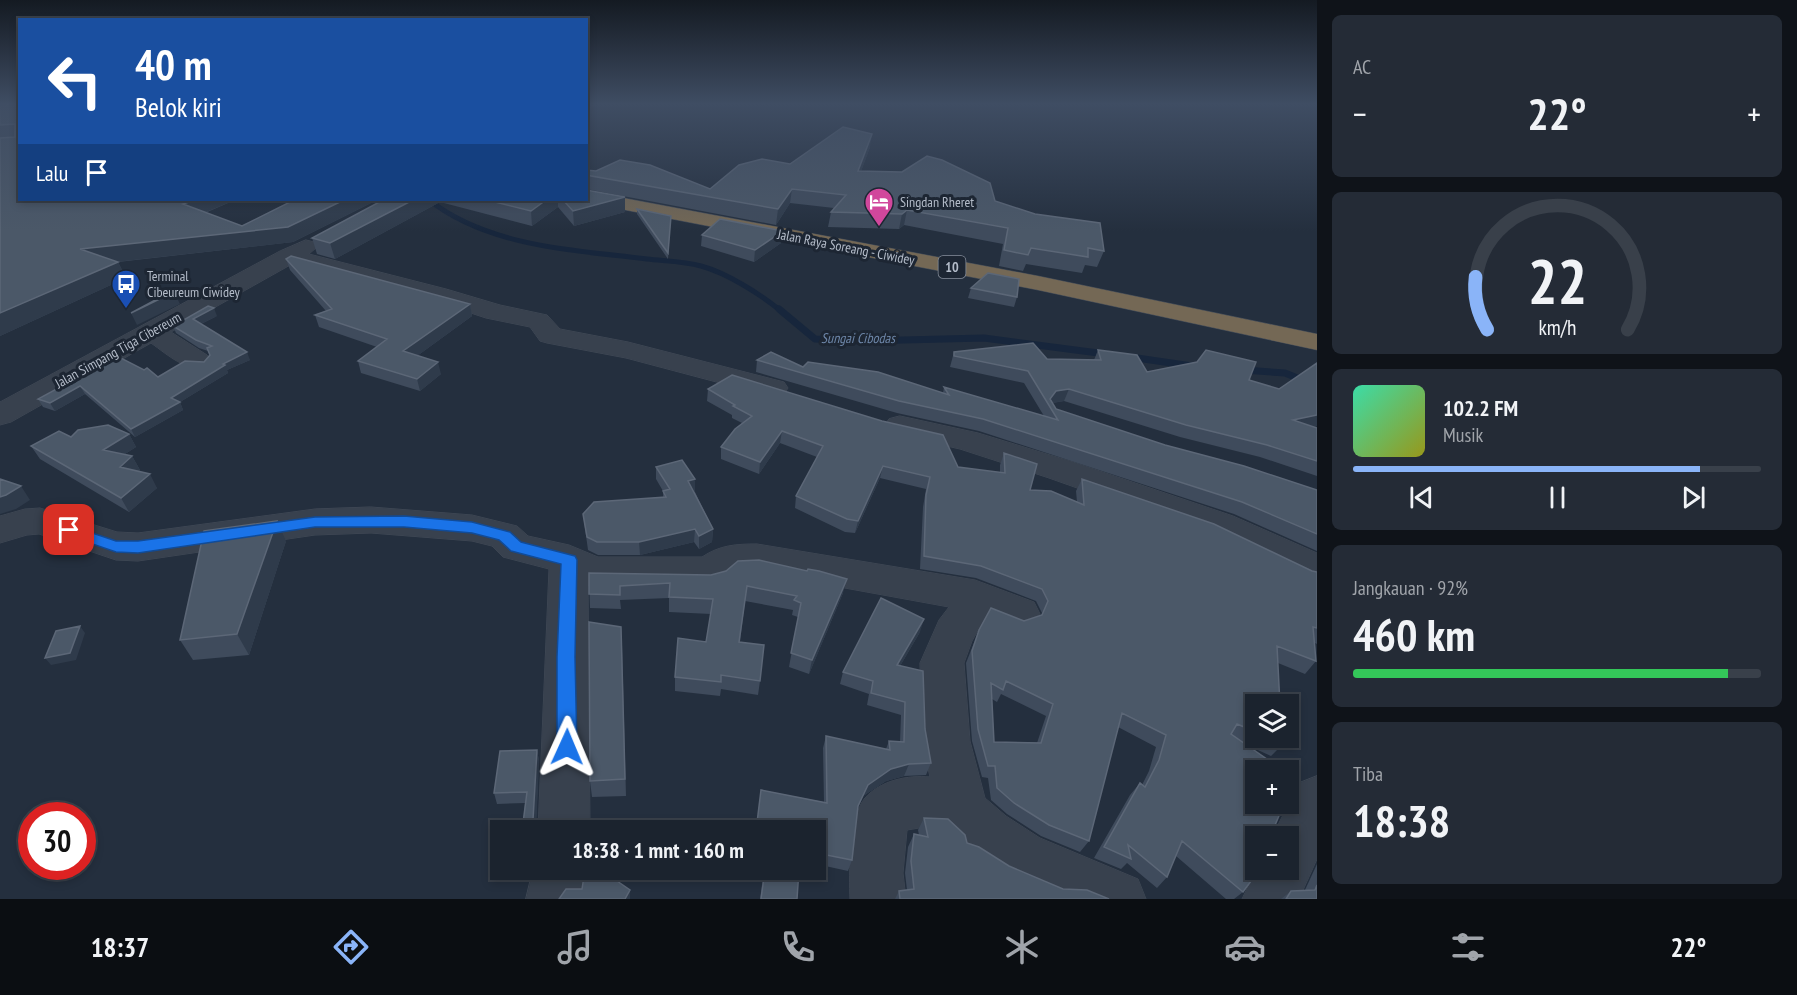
<!DOCTYPE html>
<html lang="id">
<meta charset="utf-8">
<style>
body{margin:0;font-family:"PT Sans Narrow",sans-serif;background:#242b36;color:#f1f3f6;height:100vh;display:flex;flex-direction:column;font-size:22px;white-space:nowrap}
*{box-sizing:border-box;margin:0}
p{font-size:20px;color:#a0a4aa}
.icon{flex:none;width:33px;height:33px;fill:none;stroke:currentColor;stroke-width:2;stroke-linecap:round;stroke-linejoin:round}
.map{position:relative;flex:1;overflow:hidden}
.drawer{display:flex;flex-direction:column;gap:15px;padding:15px;background:#0f1319;width:480px}
.drawer>*{flex:none}
.banner{position:absolute;left:18px;top:18px;width:570px;height:183px;border-radius:0px;box-shadow:0 3px 9px #0003,0 0 0 2px #39404a;background:#1a4fa0;color:#fff;overflow:hidden}
.buttons{position:absolute;left:1245px;top:694px;display:grid;gap:12px}
.buttons a{display:grid;place-items:center;width:54px;height:54px;border-radius:0px;background:#1b232e;box-shadow:0 3px 9px #0003,0 0 0 2px #39404a;font-size:30px}
.speed{position:absolute;left:18px;top:802px;display:flex;gap:12px;font-size:30px;font-weight:700;text-align:center}
.speed>*{display:grid;place-content:center;width:78px;height:78px;border-radius:50%;background:#1b232e;box-shadow:0 3px 9px #0003,0 0 0 2px #39404a;line-height:1}
.speed .limit{border:9px solid #d22;background:#fff;color:#111}
.pin{position:absolute;display:grid;place-items:center;width:51px;height:51px;color:#fff;margin:-26px;border-radius:12px;box-shadow:0 3px 9px #0006}
.me{position:absolute;width:66px;margin:-33px;rotate:1deg;stroke-linejoin:round;filter:drop-shadow(0 0 4px #0008)}
.turn{display:flex;align-items:center;gap:21px;height:126px;padding:0 18px;font-size:27px}
.turn .icon{width:78px;height:78px;stroke-width:2.5}
.turn b{display:block;font-size:42px;line-height:51px}
.then{display:flex;align-items:center;height:57px;padding:0 18px;background:#0003;gap:12px;font-size:22px}
.big{font-size:45px;font-weight:600;line-height:1.1}
.drawer .widget{flex:1;display:flex;flex-direction:column;justify-content:center;gap:9px;min-width:0;padding:0 21px;border-radius:9px;background:#242b36}
.drawer .dial{align-items:center;gap:0}
.dial svg{height:156px;overflow:visible;fill:none;stroke:#39404a;stroke-width:7;stroke-linecap:round;text-anchor:middle}
.dial text{fill:#f1f3f6;stroke:none}
.song{display:flex;align-items:center;gap:18px}
.cover{width:72px;height:72px;border-radius:9px;background:linear-gradient(135deg,hsl(160 70% 55%),hsl(60 70% 35%))}
.played{height:6px;border-radius:3px;background:linear-gradient(90deg,#8ab4f8 85%,#39404a 85%)}
.keys{display:flex;justify-content:space-around;direction:ltr}
.heat{display:flex;justify-content:space-between;align-items:center;font-size:33px;direction:ltr}
.charge{height:9px;border-radius:4px;background:linear-gradient(90deg,#34c759 92%,#39404a 0)}
.trip{position:absolute;left:490px;top:820px;width:336px;height:60px;border-radius:0px;background:#1b232e;box-shadow:0 3px 9px #0003,0 0 0 2px #39404a;font-weight:600;line-height:60px;text-align:center}
.dock{display:flex;height:96px;justify-content:space-around;align-items:center;background:#0b0e12;color:#a0a4aa}
.dock .icon{width:42px;height:42px}
.dock .active{color:#8ab4f8}
.dock b{font-size:27px;color:#f1f3f6}
main{display:flex;flex:1;min-height:0}
.map>svg:first-child{display:block}
.lines{fill:none;stroke-linecap:round;stroke-linejoin:round}
.stream-far1{stroke:#17263c;stroke-width:5}
.stream{stroke:#17263c;stroke-width:7}
.minor-casing{stroke:#414a57;stroke-width:1}
.highway-casing{stroke:#434c59;stroke-width:1}
.minor{fill:#38414e;fill-rule:evenodd}
.highway{fill:#746855;fill-rule:evenodd}
.wall{fill:#3f4b5c;fill-rule:evenodd}
.shaded-wall{fill:#2f3b4b}
.building{fill:#4b5868;stroke:#5c6777;stroke-width:1.5;fill-rule:evenodd}
.route{fill:#1a73e8;stroke:#114b97;stroke-width:1.5}
.labels{text-anchor:middle;stroke-width:6;stroke-linejoin:round;paint-order:stroke}
.far-poi-label{font-size:14px;fill:#b4bcc9;stroke:#1d2633;text-anchor:start}
.far-street-label{font-size:14px;fill:#b4bcc9;stroke:#1d2633}
.shield{fill:#1d2633;stroke:#878f9c;stroke-width:1.5}
.shield-label{font-size:14px;font-weight:bold;fill:#b4bcc9}
.far-water-label{font-size:14px;font-style:italic;fill:#6d86a8;stroke:#1d2633}
</style>
<main>
<div class="map">
<svg width="1317" height="899" viewBox="0 0 1317 899">
<rect width="100%" height="100%" fill="#242f3e"/>
<g class="lines">
<!-- stream-far1 -->
<path class="stream-far1" d="M429,200C489,247 574,250 647,259C664,261 684,261 701,266C727,273 760,294 781,311"/>
<!-- stream -->
<path class="stream" d="M779,309L815,339L863,341L984,338L1106,354
M1130,357L1192,366
M1243,370L1285,373L1317,386"/>
<!-- minor casing -->
<g class="minor-casing">
<path id="minor" d="M586,105H595L587,110Z
M306,240L314,242L317,247L309,254L446,289L500,305L547,315L560,329L628,342L784,382L788,388L784,394L773,397L626,358L547,343L540,341L530,327L486,318L428,299L292,264L171,332L207,355L211,361L207,367C186,372 168,355 151,343L11,422L0,425V402L280,251Z
M900,416L978,433L1073,462L1233,516L1317,553V585L1303,581L1207,534L1049,478L960,449L889,433L884,426L889,419Z
M371,507L472,515L517,526L528,536L569,545L598,557H702C720,545 736,544 757,544L975,580L1034,602L1040,614L1034,626L1019,631L985,618L972,641L964,663L970,741L985,798L1006,816L1040,838L1138,879L1146,899H1054L1002,876L968,854L943,829L925,827L907,830L903,873L906,899H850C849,875 849,816 865,798C881,780 908,775 930,777L922,741L920,663L939,620L949,607L757,572L736,573L724,583L710,587L588,585L590,831H538L549,569L503,557L492,546L472,541L371,533L315,535L138,561L116,560L39,534L27,535L0,543V516L25,509L40,508L117,532L138,533L315,509Z
M1317,776V859L1299,899H1242L1256,870H1288V837H1272L1299,783Z
M533,870H587L582,899H526Z"/>
</g>
<!-- highway casing -->
<g class="highway-casing">
<path id="highway" d="M586,191L1038,276L1317,334V350L1038,290L579,201L578,200H586Z"/>
</g>
<!-- minor -->
<use href="#minor" class="minor"/>
<!-- highway -->
<use href="#highway" class="highway"/>
</g>
<!-- wall -->
<path class="wall" d="M0,105H20V200H235L205,213L242,226L294,200H377L293,242L118,262L126,278L0,336Z
M870,147L861,171L995,201L1104,251L1097,267L1085,265L1082,273L1026,264L1023,271L999,266L1003,244L904,225L899,229L828,227L831,212L834,208L790,203L776,225L586,189V170L710,189L790,164Z
M383,200H586L625,212L574,226L558,207L532,226L440,202L335,259L317,254L312,238Z
M637,209L671,216L668,259L637,214Z
M702,235L781,243L754,262L701,246Z
M286,259L470,304L472,316L417,356L441,374L420,391L361,373L358,361L377,347L319,327L315,315L326,311L290,270Z
M971,288L1017,297L1014,307L968,298Z
M217,316L201,324L250,360L227,370L228,373L180,402L183,410L135,437L85,394L55,411L43,407L38,399L117,356L158,377L204,362L210,355L208,351L199,348L176,333L173,326Z
M1098,350L1147,372L1249,380L1279,389L1317,363V426L1312,427L1317,428V476L1260,457L1180,437L1064,401L1052,403L1056,409L1165,445L1317,490V551L1234,514L979,431L897,413L756,372L757,360L803,367L943,393L944,387L1044,416L1024,383L950,367L954,352L1047,359L1094,360Z
M708,389L958,467L1000,473V465L1004,453L1030,490L1077,502L1076,491L1082,479L1317,572V644L1315,643L1316,661L1305,674L1278,663L1256,705V738H1282L1283,744L1271,756L1249,746L1243,892L1234,899H1226L1176,856L1167,877L1157,888L1127,863L1121,869L1094,858L1130,795L1140,783L1142,785L1149,771L1156,747L1118,727L1089,841L1080,852L1041,836L1007,814L991,800L988,778L982,777L972,741L966,663L979,630L1024,621L1041,615L1042,613L1036,601L976,578L920,569L923,507L926,489L880,478L855,533L845,532L795,508L796,496L817,457L780,443L759,474L721,459V447L742,423L732,418V415L707,401ZM1001,694L1046,716L1037,743L994,742L992,699L997,702Z
M129,434L136,447L125,454L132,456L140,470L138,471L157,488L129,512L40,459L31,446L71,437Z
M656,467L695,492L713,529L712,542L699,549L694,542L640,555H598L588,550L583,514L663,497V491L656,479Z
M286,541L249,655L193,660L180,640Z
M589,573L843,593L809,674L789,667L798,617L792,615L793,610L745,601L740,642L760,681L758,695L721,689L720,696L675,691V677L706,642L711,614L669,612V598L620,600L621,609L590,608Z
M920,632L900,666L925,729L931,763L926,775L904,776L886,781L863,796L857,810L852,860L848,871L816,864V831H756L761,790L824,802L823,748L826,736L886,749L889,741L900,742L901,715L867,705L869,694L840,684L843,672Z
M622,644L626,796L592,797L590,781Z
M537,750L539,761L536,823H554L556,831H522L525,803L497,804L494,793Z
M924,818L1009,866L1063,889L1109,899H895L899,891L907,890L905,873L908,847L914,834L919,835L918,830Z
M1317,864V899H1281L1291,891L1305,890Z
M764,870H799L797,899H760Z"/>
<!-- shaded-wall -->
<path class="shaded-wall" d="M872,134L870,147L856,185L858,171Z
M792,189L790,203L776,225L778,209Z
M625,197V212L574,226L573,211Z
M195,200H235L189,219L183,204Z
M344,200H377L293,242L89,265L80,249L288,227Z
M413,200H439L440,202L335,259L330,243Z
M546,200H558V207L532,226L531,211Z
M907,210L904,225L899,229L902,214Z
M783,231L781,243L754,262L755,250Z
M118,262L126,278L0,336V313Z
M174,292L180,304L137,325L131,313Z
M470,304L472,316L406,364L403,351Z
M214,308L217,316L197,326L193,319Z
M247,352L250,360L227,370L228,373L180,402L183,410L135,437L131,429L171,398L223,364Z
M438,362L441,374L420,391L417,379Z
M80,386L85,394L55,411L50,403Z
M1069,389L1064,401L1052,403L1050,399L1056,391Z
M1317,415V426L1285,432L1293,420Z
M782,431L780,443L759,474L760,462Z
M129,434L136,447L111,463L103,450Z
M132,456L140,470L129,481L120,467Z
M883,466L880,478L855,533L858,521Z
M150,474L157,488L129,512L121,498Z
M695,479V492L688,494V481Z
M21,486L30,500L16,509L0,514V497Z
M277,521L286,541L249,655L237,634Z
M695,529L694,542L640,555L639,542Z
M713,529L712,542L699,549V536Z
M847,579L843,593L809,674L812,660Z
M924,619L920,632L893,678L897,665Z
M80,626L85,633L76,660L51,665L45,658Z
M537,750L539,761L536,831L533,820Z
M909,764L904,776L886,781L863,796L854,818L858,806L868,785L891,769Z
M630,890V899H625Z"/>
<!-- building -->
<path class="building" d="M0,105H20V200H195L183,204L242,226L294,200H344L288,227L80,249L118,262L0,313V138L15,137V124L0,125Z
M843,127L872,134L858,171L902,172L927,156L942,160L990,183L995,201L1035,214L1100,223L1104,251L1088,248V257L1031,248L1028,255L1004,250L1008,228L907,210L902,214L831,212L846,195L792,189L778,209L586,175V170L596,171L620,160L650,165L710,189L739,165L762,159L790,164Z
M586,190L625,197L573,211L563,200H586Z
M383,200H413L330,243L312,238Z
M487,200H546L531,211Z
M637,209L671,216L668,253Z
M720,219L783,231L755,250L702,235Z
M291,256L470,304L403,351L438,362L417,379L358,361L387,339L315,315L332,309L286,259Z
M988,273L1019,279L1017,297L971,288Z
M172,291L174,292L131,313Z
M208,306L214,308L193,319L247,352L223,364L225,365L171,398L180,402L131,429L80,386L50,403L38,399L117,356L144,370L147,368L158,377L185,361L204,362L210,355L207,348L212,346L196,340L173,326Z
M1033,343L1047,359L1101,360L1098,350L1137,355L1147,372L1197,362L1206,350L1256,362L1249,380L1279,389L1317,363V415L1293,420L1317,428V461L1267,445L1186,425L1069,389L1056,391L1050,399L1056,409L1165,445L1244,466L1317,490V534L1242,502L983,419L899,401L757,360L771,352L803,367L808,362L878,372L949,395L944,387L1058,420L1028,371L954,356V352Z
M732,375L882,421L943,435L958,467L1005,473L1004,453L1037,464L1030,490L1051,491L1084,505L1082,479L1214,524L1312,571L1317,572V628L1313,627L1316,661L1277,646L1280,705H1256V732L1237,724L1231,734L1284,771H1256V804H1284L1270,837H1256V870L1251,881L1243,892L1182,841L1167,877L1128,845L1131,859L1104,847L1140,783L1145,787L1159,760L1166,735L1122,713L1089,841L1049,825L1014,803L997,788L995,766H988L978,729L972,651L979,630L991,608L1024,621L1042,615L1048,601L1042,589L981,566L924,556L926,495L930,477L883,466L858,521L847,519L796,496L823,446L782,431L760,462L721,447L735,429L752,416L733,406L735,405L708,389ZM1006,681L1053,704L1041,743L994,742L991,683L1003,690Z
M108,425L129,434L103,450L132,456L120,467L150,474L121,498L31,446L59,431L71,437L78,430Z
M682,460L695,479L688,481L713,529L699,536L695,529L639,542H597L587,537L583,514L594,502L666,497L663,491L670,489L656,467Z
M0,479L21,486L6,495L0,497Z
M277,521L237,634L180,640L204,531Z
M759,560L807,571L808,569L819,571L847,579L812,660L791,653L801,603L794,600L797,596L747,586L739,642L764,645L760,681L721,675V682L675,677L678,638L706,642L713,599L669,597L670,583L620,586V595L589,594V573L711,575L726,571L738,561Z
M881,598L924,619L897,665L923,671L925,729L931,763L909,764L891,769L868,785L858,806L852,860L816,853V831H756L761,790L827,803L826,736L890,750L889,741L904,742L905,702L871,693L873,681L843,672Z
M589,622L621,627L625,779L590,781Z
M80,626L70,653L45,658L56,631Z
M1269,738H1282L1283,744Z
M537,750L533,820L536,823H554V831H522L527,792L494,793L500,751Z
M1288,774L1295,779L1288,795Z
M924,818L948,819L965,835L967,843L979,847L1009,866L1063,889L1087,890L1109,899H900L899,891L914,889L911,861L914,834L928,837Z
M585,870H601L630,890L625,899H559L566,889H582Z
M765,870H799L797,899H761Z
M1317,885V899H1286L1291,891L1315,890Z"/>
<!-- sky -->
<linearGradient id="sky" x2="0" y2="1"><stop stop-color="#141a22"/><stop offset="0.45" stop-color="#3f4d63"/><stop offset="1" stop-color="#3f4d63" stop-opacity="0"/></linearGradient>
<rect width="1317" height="231" fill="url(#sky)"/>
<!-- route -->
<path class="route" d="M404,516L472,522L510,532L521,542L575,556L577,560L575,657L577,747L574,754L567,757L560,754L557,747V657L561,564L511,551L499,540L472,533L404,527H315L138,553L116,552L63,534L61,530L63,526L69,525L116,541H138L315,517Z"/>
<!-- icons -->
<defs>
<g id="hotel-pin" transform="scale(1.5)"><path d="M0 17L-7.5 6A9.5 9.5 0 1 1 7.5 6Z" fill="#d1479c" stroke="#1d2633"/><path d="M-6-4.5h1.5V1H6V5H4.5V3h-9V5H-6ZM-4 0a1.8 1.8 0 1 1 3.6 0ZM.5 0V-2.5h3Q6-2.5 6 0Z" fill="#fff"/></g>
<g id="bus-pin" transform="scale(1.5)"><path d="M0 17L-7.5 6A9.5 9.5 0 1 1 7.5 6Z" fill="#1a4fb4" stroke="#1d2633"/><path d="M-5-6H5V4H4V6H2V4H-2V6H-4V4H-5ZM-3.5-4V0h7V-4ZM-3.5 1.2v1.5H-2V1.2ZM2 1.2v1.5H3.5V1.2Z" fill="#fff"/></g>
</defs>
<g fill-rule="evenodd">
<use href="#hotel-pin" x="879" y="202"/>
<use href="#bus-pin" x="126" y="284"/>
</g>
<g class="labels">
<!-- far-poi labels -->
<g class="far-poi-label">
<text x="900" y="207">Singdan Rheret</text>
<text x="147" y="281">Terminal<tspan x="147" dy="16">Cibeureum Ciwidey</tspan></text>
</g>
<!-- far-street labels -->
<g class="far-street-label">
<text transform="translate(846 247) rotate(11)" y="5">Jalan Raya Soreang - Ciwidey</text>
<text transform="translate(118 350) rotate(-29)" y="5">Jalan Simpang Tiga Cibereum</text>
</g>
<!-- shield labels -->
<rect class="shield" x="938.5" y="256" width="27" height="22" rx="4.5"/>
<g class="shield-label">
<text x="952" y="272">10</text>
</g>
<!-- far-water labels -->
<g class="far-water-label">
<text x="858" y="343">Sungai Cibodas</text>
</g>
</g>
</svg>
<div class="buttons">
<a><svg class="icon" aria-label="layers" viewBox="0 0 24 24"><path d="M12 4l9 5-9 5-9-5zM3 14l9 5 9-5"/></svg></a>
<a>+</a>
<a>−</a>
</div>
<div class="speed"><div class="limit">30</div></div>
<div class="pin" style="left:69px;top:530px;background:#d93025"><svg class="icon" aria-label="arrive" viewBox="0 0 24 24"><path d="M6 21V4h12l-3 4 3 4H6"/></svg></div>
<svg class="me" style="left:567px;top:747px" viewBox="-20 -20 40 40"><path d="M0-17L14 15 0 8-14 15z" fill="#1a73e8" stroke="#fff" stroke-width="4"/></svg>
<div class="trip">18:38 · 1 mnt · 160 m</div>
<div class="banner">
<div class="turn"><svg class="icon" aria-label="left" viewBox="0 0 24 24"><path d="M17 20v-9H6M10 6l-5 5 5 5"/></svg><div><b>40 m</b>Belok kiri</div></div>
<div class="then">Lalu<svg class="icon" aria-label="arrive" viewBox="0 0 24 24"><path d="M6 21V4h12l-3 4 3 4H6"/></svg></div>
</div>
</div>
<section class="drawer">
<div class="widget"><p>AC</p>
<div class="heat"><a>−</a><b class="big">22°</b><a>+</a></div>
</div>
<div class="widget dial"><svg viewBox="0 0 100 80">
<path d="M14 69A42 42 0 1 1 86 69"/>
<path d="M14 69A42 42 0 0 1 8 42" stroke="#8ab4f8"/>
<text x="50" y="56" font-size="32" font-weight="700">22</text>
<text x="50" y="72" font-size="11">km/h</text>
</svg></div>
<div class="widget">
<div class="song"><i class="cover"></i><div><b>102.2 FM</b><p>Musik</p></div></div>
<div class="played"></div>
<div class="keys"><svg class="icon" aria-label="previous" viewBox="0 0 24 24"><path d="M18 5L8 12l10 7zM5 5v14"/></svg><svg class="icon" aria-label="pause" viewBox="0 0 24 24"><path d="M8 5v14M16 5v14"/></svg><svg class="icon" aria-label="next" viewBox="0 0 24 24"><path d="M6 5l10 7-10 7zM19 5v14"/></svg></div>
</div>
<div class="widget"><p>Jangkauan · 92%</p><b class="big">460 km</b><div class="charge"></div></div>
<div class="widget"><p>Tiba</p><b class="big">18:38</b></div>
</section>
</main>
<nav class="dock">
<b>18:37</b>
<svg class="icon active" aria-label="directions" viewBox="0 0 24 24"><path d="M12 3l9 9-9 9-9-9zM9 14v-3h6M13 9l2 2-2 2"/></svg>
<svg class="icon" aria-label="music" viewBox="0 0 24 24"><path d="M9 18V5l10-2v13"/><circle cx="6" cy="18" r="3"/><circle cx="16" cy="16" r="3"/></svg>
<svg class="icon" aria-label="phone" viewBox="0 0 24 24"><path d="M5 4h4l2 5-3 2q2 4 5 5l2-3 5 2v4C11 20 4 13 5 4z"/></svg>
<svg class="icon" aria-label="climate" viewBox="0 0 24 24"><path d="M12 3v18M4 7l16 10M4 17L20 7"/></svg>
<svg class="icon" aria-label="car" viewBox="0 0 24 24"><path d="M5 17H2v-5l4-1 3-4h7l3 4 3 1v5h-3M9 17h6M6 11h13"/><circle cx="7" cy="17" r="2"/><circle cx="17" cy="17" r="2"/></svg>
<svg class="icon" aria-label="filters" viewBox="0 0 24 24"><path d="M4 7h16M4 17h16"/><circle cx="9" cy="7" r="2"/><circle cx="15" cy="17" r="2"/></svg>
<b>22°</b>
</nav>
